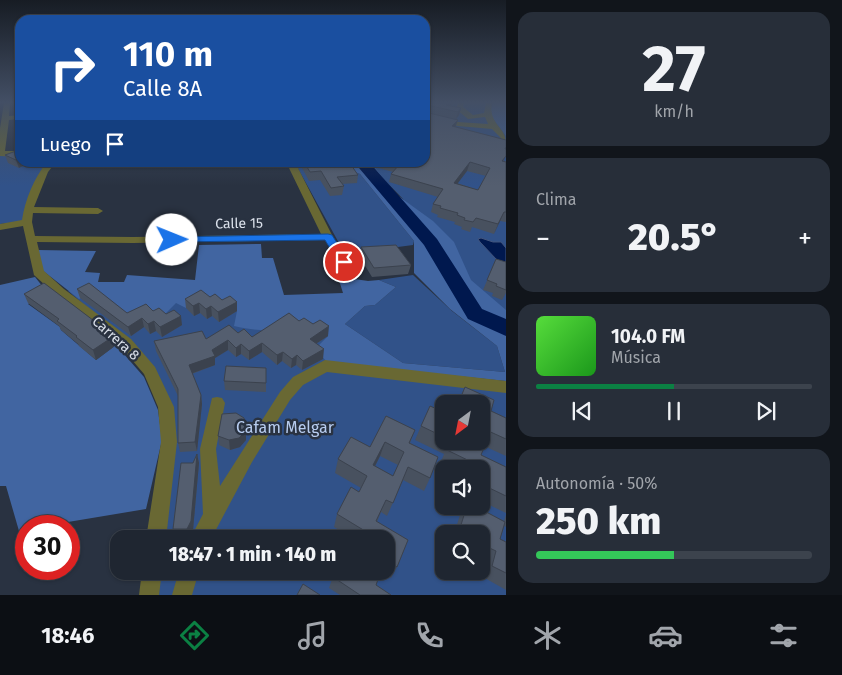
<!DOCTYPE html>
<html lang="es">
<meta charset="utf-8">
<style>
body{margin:0;font-family:"Fira Sans",sans-serif;background:#272e39;color:#f1f3f6;height:100vh;display:flex;flex-direction:column;font-size:19px;white-space:nowrap}
*{box-sizing:border-box;margin:0}
p{font-size:16px;color:#a1a5ab}
.icon{flex:none;width:28px;height:28px;fill:none;stroke:currentColor;stroke-width:2;stroke-linecap:round;stroke-linejoin:round}
.map{position:relative;flex:1;overflow:hidden}
.panel{display:flex;flex-direction:column;gap:12px;padding:12px;background:#11151b;width:336px}
.panel>*{flex:none}
.hud{position:absolute;left:15px;top:15px;width:415px;height:152px;border-radius:15px;box-shadow:0 1px 4px #0004,0 0 0 1px #3c434d;background:#1a4fa0;color:#fff;overflow:hidden}
.needle{width:32px;rotate:212deg}
.fabs{position:absolute;left:435px;top:395px;display:grid;gap:10px}
.fabs a{display:grid;place-items:center;width:55px;height:55px;border-radius:10px;background:#1f2631;box-shadow:0 1px 4px #0004,0 0 0 1px #3c434d;font-size:25px}
.speed{position:absolute;left:15px;top:515px;display:flex;gap:10px;font-size:25px;font-weight:700;text-align:center}
.speed>*{display:grid;place-content:center;width:65px;height:65px;border-radius:50%;background:#1f2631;box-shadow:0 1px 4px #0004,0 0 0 1px #3c434d;line-height:1}
.speed .limit{border:8px solid #d22;background:#fff;color:#111}
.pin{position:absolute;display:grid;place-items:center;width:42px;height:42px;color:#fff;margin:-21px;border:2px solid #fff;border-radius:50%;box-shadow:0 1px 5px #0007}
.me{position:absolute;width:55px;margin:-28px;rotate:89deg;stroke-linejoin:round;filter:drop-shadow(0 0 4px #0008)}
.turn{display:flex;align-items:center;gap:18px;height:105px;padding:0 25px;font-size:22px}
.turn .icon{width:65px;height:65px;stroke-width:2.5}
.turn b{display:block;font-size:35px;line-height:42px}
.then{display:flex;align-items:center;height:48px;padding:0 25px;background:#0003;gap:10px;font-size:19px}
.big{font-size:38px;font-weight:800;line-height:1.1}
.panel .tile{flex:1;display:flex;flex-direction:column;justify-content:center;gap:8px;min-width:0;padding:0 18px;border-radius:15px;background:#272e39}
.panel .dial{align-items:center;gap:0}
.dial b{font-size:65px;line-height:1}
.song{display:flex;align-items:center;gap:15px}
.cover{width:60px;height:60px;border-radius:8px;background:linear-gradient(135deg,hsl(110 70% 55%),hsl(120 70% 35%))}
.played{height:5px;border-radius:2px;background:linear-gradient(90deg,#0b8043 50%,#3c434d 50%)}
.keys{display:flex;justify-content:space-around;direction:ltr}
.heat{display:flex;justify-content:space-between;align-items:center;font-size:28px;direction:ltr}
.charge{height:8px;border-radius:4px;background:linear-gradient(90deg,#34c759 50%,#3c434d 0)}
.trip{position:absolute;left:110px;top:530px;width:285px;height:50px;border-radius:15px;background:#1f2631;box-shadow:0 1px 4px #0004,0 0 0 1px #3c434d;font-weight:800;line-height:50px;text-align:center}
.dock{display:flex;height:80px;justify-content:space-around;align-items:center;background:#0c0f14;color:#a1a5ab}
.dock .icon{width:35px;height:35px}
.dock .active{color:#0b8043}
.dock b{font-size:22px;color:#f1f3f6}
main{display:flex;flex:1;min-height:0}
.map>svg:first-child{display:block}
.green{fill:#315289;fill-rule:evenodd}
.forest{fill:#4165a1}
.water{fill:#00184e;stroke:#41547d}
.lines{fill:none;stroke-linecap:round;stroke-linejoin:round}
.river{fill:#00184e;fill-rule:evenodd}
.minor{fill:#696833;fill-rule:evenodd}
.wall{fill:#48515f;fill-rule:evenodd}
.shaded-wall{fill:#3b424e}
.building{fill:#545e6f;stroke:#3b424e;fill-rule:evenodd}
.route{fill:#1a73e8;stroke:#114b97}
.labels{text-anchor:middle;stroke-width:5;stroke-linejoin:round;paint-order:stroke}
.street-label{font-size:14px;fill:#dae0ea;stroke:#293241}
.near-park-label{font-size:16px;fill:#b8cdf0;stroke:#293241}
</style>
<main>
<div class="map">
<svg width="506" height="595" viewBox="0 0 506 595">
<rect width="100%" height="100%" fill="#293241"/>
<!-- green -->
<path class="green" d="M425,103H506V320L481,306L403,199L368,163L425,162Z
M20,155V162L49,163L25,221L0,224V156Z
M295,163H333L360,174L414,241L413,245L345,254Z
M413,275L452,311L497,346L505,372L403,363L345,324L365,306L375,305L396,287L379,280Z
M68,291L326,313L386,369L506,381V595H155L158,571H386V539H162L174,413L134,347ZM444,404H481V441H444ZM444,469H481V506H444ZM444,534H481V571H444Z"/>
<!-- forest -->
<path class="forest" d="M495,103H506V136L490,115V109Z
M333,163H371L397,195L433,221L454,242L471,280L506,310V381L328,363L315,349L328,336L319,329C290,331 263,333 234,326L237,311L202,299L186,308L176,303L163,316L130,322L92,292L79,299L42,270L38,250L96,251L85,272L100,273L98,282H124L127,275L195,280L199,245L261,244L262,258H273L284,295L343,293L338,277H341L368,281L379,280L396,287L375,305L365,306L345,324L403,363L505,372L497,346L450,309L414,273V241L360,174Z
M35,277L47,292L28,304L60,327L61,330L96,360L116,345L144,377L158,410L162,440L146,509L44,526H26V529L19,531L6,486H0V285Z"/>
<!-- water -->
<path class="water" d="M481,238L493,242H501L506,248V263L497,260L480,242L478,239Z"/>
<g class="lines">
<!-- river -->
<path class="river" d="M354,162H369L437,239L482,309L506,319V336L468,319L424,245Z"/>
<!-- minor -->
<path class="minor" d="M4,103H10L9,116L20,115V119L9,120L5,151H20V157L0,156V128Z
M458,103H464L463,107L473,115L484,113L486,103H492C488,124 506,127 506,143L492,129L458,126L425,118V114L458,122L488,124L485,117L468,119L456,109Z
M47,162H56L48,172L34,207L98,208L103,211L98,214L33,213L32,222L35,236L133,237L321,234L289,168L271,162H292L297,166L333,237L358,275L352,279L348,278L325,240L133,243L37,242L44,271L64,289L131,339L155,367L174,407L177,442L166,539H146L161,442L158,407L144,374L121,347L56,295L34,275L23,226L0,230V224L22,220C25,200 34,178 47,162Z
M325,360L506,381V393L327,372L303,385L290,400L252,462L211,539H190L203,514L200,449L212,398L217,397L222,398L225,403L216,449L220,486L280,392L293,377Z
M142,571H162L159,595H139Z
M179,571H199L192,595H172Z"/>
</g>
<!-- wall -->
<path class="wall" d="M425,103H454L451,106L461,108L459,115L456,119L441,116L456,127L506,162V222L500,221L494,234L472,227L470,232L461,229L462,227L454,224L455,222L437,217L438,215L431,212L433,204L438,197L389,182L391,174L393,172L375,167L376,162H425ZM467,171L486,176L478,190L457,183Z
M20,151L19,168L8,163L5,155Z
M302,162H331L332,164L358,175L357,183L342,184L344,186L342,195L330,196L320,180L309,181L302,168Z
M361,247L411,265L408,274L372,277L359,256Z
M496,259L506,266V293L502,300L492,296L493,293L483,290Z
M77,289L127,313L153,311L166,314L182,325L162,337L156,331L150,334L144,327L131,336L80,298Z
M24,294L114,336L116,345L96,360L79,346L78,344L61,330L59,326L28,303Z
M210,297L222,300L237,302V311L219,322L212,316L207,319L200,313L194,316L186,308L185,299Z
M299,321L328,336L316,344L323,359L302,370L296,365L291,368L282,361L277,365L262,352L249,360L241,354L236,357L228,350L215,358V365L192,374L201,395L202,404L197,451L180,452L178,443V396L156,351L154,341L206,339L238,333L252,337Z
M266,368V392L225,390L224,381Z
M465,387L491,411L506,418V456L484,446L481,455L506,467V513L481,501V469H450L440,464L444,454L415,440L421,426L444,412V441H481V404H457Z
M386,416L415,430L410,443L438,457L430,478L424,491L403,480L387,516L381,512L377,522L408,540L397,567L391,578L381,572L376,585L391,595H340L329,588L335,571H386V539H354L334,527L337,514L351,487L359,492L361,488L335,473L338,459L351,437L370,447ZM380,456L398,465L393,476L375,466Z
M218,436L246,440L240,447L230,450L219,445Z
M197,454L199,463L193,530L189,537H175L173,529L193,463Z
M466,506H475L504,521L506,515V527L504,526L500,539L506,542V590L483,577L486,563L481,560V534H454L460,515Z"/>
<!-- shaded-wall -->
<path class="shaded-wall" d="M448,103H454L447,109L446,105Z
M461,108L459,115L456,119L458,112Z
M458,120L455,128L452,126Z
M20,158V162H31L19,168L16,160Z
M470,162L467,171L452,191L454,183Z
M504,212L500,221L494,234L498,224Z
M237,302V311L219,322L218,312Z
M199,303L200,313L194,316L193,306Z
M211,306L212,316L207,319L206,309Z
M181,316L182,325L162,337L160,327Z
M142,318L144,327L131,336L128,327Z
M154,321L156,331L150,334L148,324Z
M329,326L328,336L309,348L310,339Z
M114,336L116,345L96,360L93,350Z
M228,340V350L215,358V365L190,374L189,365Z
M262,343V352L249,360V351Z
M241,344V354L236,357V348Z
M324,349L323,359L302,370L303,361Z
M283,352L282,361L277,365V355Z
M297,355L296,365L291,368L292,359Z
M201,395L202,404L197,451L195,442Z
M246,431V440L240,447L230,450L229,440Z
M385,442L380,456L369,478L373,465Z
M197,454L199,463L193,530L189,537L187,529Z"/>
<!-- building -->
<path class="building" d="M425,103H448L446,105L461,108L458,112L427,105L425,106Z
M425,108V112L458,120L452,126L506,140V147L505,149H506V156L502,161L506,162V212H504L498,224L476,218L473,222L464,220L465,218L457,215L458,213L440,208L441,206L433,204L443,189L391,174L399,165L392,162H425ZM470,162L490,168L478,190L454,183Z
M19,150L20,151V158L16,160L5,155Z
M304,162H331L332,164L349,162L358,175L337,177L344,186L331,188L321,171L310,172Z
M396,245L411,265L374,268L361,247Z
M496,259L506,262V290L496,286L497,284L487,280Z
M44,283L114,336L93,350L76,337L77,336L57,321L59,319L24,294Z
M89,283L127,313L146,304L153,311L159,308L166,314L174,310L181,316L160,327L154,321L148,324L142,318L128,327L77,289Z
M201,290L210,297L215,294L222,300L230,296L237,302L218,312L211,306L206,309L199,303L193,306L185,299Z
M289,313L299,321L304,318L313,324L320,320L329,326L310,339L324,349L303,361L297,355L292,359L283,352L277,355L262,343L249,351L241,344L236,348L228,340L212,350L215,356L189,365L201,395L195,442L178,443V389L154,341L202,331L206,339L229,325L238,333L244,329L252,337Z
M226,366L266,368V383L224,381Z
M465,387L494,400L491,411L506,418V439L484,429L487,420L481,417V404H458Z
M430,406L444,412V437L421,426Z
M236,413L244,418L246,431L239,438L229,440L218,436L222,414Z
M386,416L415,430L409,443L438,457L430,478L408,467L393,503L386,500L376,521L408,540L397,567L386,560V539H367L370,534L337,514L351,487L359,492L367,476L338,459L351,437L370,447ZM385,442L404,452L393,476L373,465Z
M451,441H476L485,445L481,455L506,467V496L481,484L486,469L447,450Z
M197,454L191,521L187,529H173L181,463H193Z
M467,506H475L505,522L500,539L506,542V573L492,566L496,551L481,544V534H463L459,531Z
M335,571H381L376,585L391,595H360L333,577Z
M303,584L320,595H297Z"/>
<!-- sky -->
<linearGradient id="sky" x2="0" y2="1"><stop stop-color="#171c24"/><stop offset="0.55" stop-color="#434f65"/><stop offset="1" stop-color="#434f65" stop-opacity="0"/></linearGradient>
<rect width="506" height="186" fill="url(#sky)"/>
<!-- route -->
<path class="route" d="M328,234L332,235L349,262L347,265H340L325,240L172,242L167,240L172,237Z"/>
<g class="labels">
<!-- street labels -->
<g class="street-label">
<text transform="translate(239 223) rotate(-1)" y="5">Calle 15</text>
<text transform="translate(116 338) rotate(42)" y="5">Carrera 8</text>
</g>
<!-- near-park labels -->
<g class="near-park-label">
<text x="285" y="433">Cafam Melgar</text>
</g>
</g>
</svg>
<div class="fabs">
<a><svg class="needle" viewBox="-14 -14 28 28"><path d="M0-13l5 13h-10z" fill="#e53935"/><path d="M0 13l5-13h-10z" fill="#a1a5ab"/></svg></a>
<a><svg class="icon" aria-label="sound" viewBox="0 0 24 24"><path d="M4 9h4l5-4v14l-5-4H4zM17 9q2 3 0 6"/></svg></a>
<a><svg class="icon" aria-label="search" viewBox="0 0 24 24"><circle cx="10" cy="10" r="6"/><path d="M15 15l6 6"/></svg></a>
</div>
<div class="speed"><div class="limit">30</div></div>
<div class="pin" style="left:344px;top:262px;background:#d93025"><svg class="icon" aria-label="arrive" viewBox="0 0 24 24"><path d="M6 21V4h12l-3 4 3 4H6"/></svg></div>
<svg class="me" style="left:172px;top:240px" viewBox="-20 -20 40 40"><circle r="19" fill="#fff"/><path d="M0-13L10 11 0 6-10 11z" fill="#1a73e8"/></svg>
<div class="trip">18:47 · 1 min · 140 m</div>
<div class="hud">
<div class="turn"><svg class="icon" aria-label="right" viewBox="0 0 24 24"><path d="M7 20v-9h11M14 6l5 5-5 5"/></svg><div><b>110 m</b>Calle 8A</div></div>
<div class="then">Luego<svg class="icon" aria-label="arrive" viewBox="0 0 24 24"><path d="M6 21V4h12l-3 4 3 4H6"/></svg></div>
</div>
</div>
<section class="panel">
<div class="tile dial"><b>27</b><p>km/h</p></div>
<div class="tile"><p>Clima</p>
<div class="heat"><a>−</a><b class="big">20.5°</b><a>+</a></div>
</div>
<div class="tile">
<div class="song"><i class="cover"></i><div><b>104.0 FM</b><p>Música</p></div></div>
<div class="played"></div>
<div class="keys"><svg class="icon" aria-label="previous" viewBox="0 0 24 24"><path d="M18 5L8 12l10 7zM5 5v14"/></svg><svg class="icon" aria-label="pause" viewBox="0 0 24 24"><path d="M8 5v14M16 5v14"/></svg><svg class="icon" aria-label="next" viewBox="0 0 24 24"><path d="M6 5l10 7-10 7zM19 5v14"/></svg></div>
</div>
<div class="tile"><p>Autonomía · 50%</p><b class="big">250 km</b><div class="charge"></div></div>
</section>
</main>
<nav class="dock">
<b>18:46</b>
<svg class="icon active" aria-label="directions" viewBox="0 0 24 24"><path d="M12 3l9 9-9 9-9-9zM9 14v-3h6M13 9l2 2-2 2"/></svg>
<svg class="icon" aria-label="music" viewBox="0 0 24 24"><path d="M9 18V5l10-2v13"/><circle cx="6" cy="18" r="3"/><circle cx="16" cy="16" r="3"/></svg>
<svg class="icon" aria-label="phone" viewBox="0 0 24 24"><path d="M5 4h4l2 5-3 2q2 4 5 5l2-3 5 2v4C11 20 4 13 5 4z"/></svg>
<svg class="icon" aria-label="climate" viewBox="0 0 24 24"><path d="M12 3v18M4 7l16 10M4 17L20 7"/></svg>
<svg class="icon" aria-label="car" viewBox="0 0 24 24"><path d="M5 17H2v-5l4-1 3-4h7l3 4 3 1v5h-3M9 17h6M6 11h13"/><circle cx="7" cy="17" r="2"/><circle cx="17" cy="17" r="2"/></svg>
<svg class="icon" aria-label="filters" viewBox="0 0 24 24"><path d="M4 7h16M4 17h16"/><circle cx="9" cy="7" r="2"/><circle cx="15" cy="17" r="2"/></svg>
</nav>
